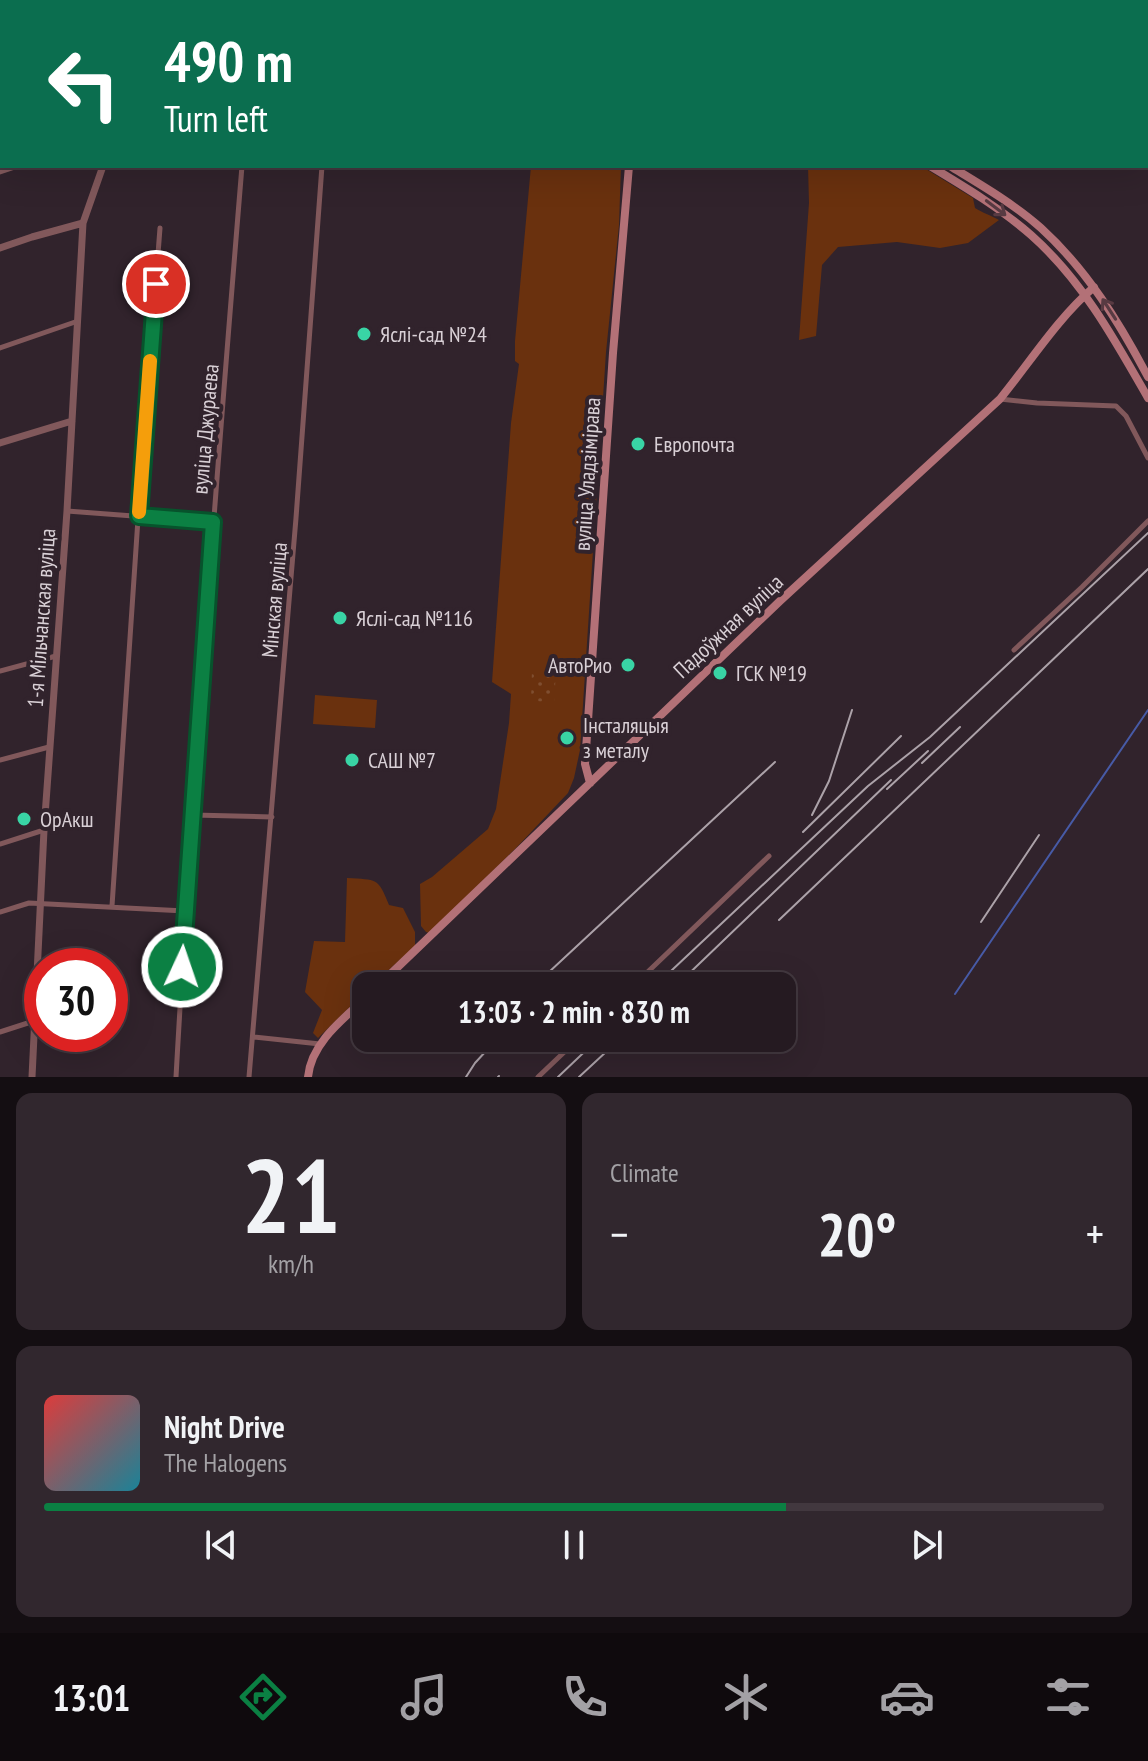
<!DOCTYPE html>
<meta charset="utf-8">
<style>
body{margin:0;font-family:"PT Sans Narrow",sans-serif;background:#31272e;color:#f1f3f6;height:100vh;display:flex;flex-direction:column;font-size:30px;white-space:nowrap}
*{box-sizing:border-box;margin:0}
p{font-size:26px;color:#a3a1a5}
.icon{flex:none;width:44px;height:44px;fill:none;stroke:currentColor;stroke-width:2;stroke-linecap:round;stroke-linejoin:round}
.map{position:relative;height:1077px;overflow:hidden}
.sheet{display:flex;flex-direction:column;gap:16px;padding:16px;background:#140e12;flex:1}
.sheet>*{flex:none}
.banner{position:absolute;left:0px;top:0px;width:1148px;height:168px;box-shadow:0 8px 32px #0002,0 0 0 2px #42383f;background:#0b6e4f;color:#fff;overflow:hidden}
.speed{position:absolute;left:24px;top:948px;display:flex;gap:16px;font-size:40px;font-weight:700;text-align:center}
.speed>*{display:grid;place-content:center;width:104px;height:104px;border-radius:50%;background:#251a21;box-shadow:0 8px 32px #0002,0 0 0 2px #42383f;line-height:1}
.speed .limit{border:12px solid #d22;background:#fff;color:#111}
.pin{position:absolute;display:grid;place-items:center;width:68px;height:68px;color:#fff;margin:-34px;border:4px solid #fff;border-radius:50%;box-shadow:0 2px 8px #0007}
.me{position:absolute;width:88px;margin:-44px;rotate:3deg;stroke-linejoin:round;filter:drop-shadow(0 0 6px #0008)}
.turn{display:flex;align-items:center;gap:28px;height:168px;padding:0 32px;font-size:36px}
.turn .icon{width:104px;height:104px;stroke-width:2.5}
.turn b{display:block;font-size:56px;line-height:68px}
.big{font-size:60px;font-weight:800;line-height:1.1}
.sheet .card{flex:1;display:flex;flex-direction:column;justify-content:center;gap:12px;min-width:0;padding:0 28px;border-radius:16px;background:#31272e}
.sheet .dial{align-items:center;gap:0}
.dial b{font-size:104px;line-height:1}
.song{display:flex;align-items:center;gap:24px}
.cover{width:96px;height:96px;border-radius:12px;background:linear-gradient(135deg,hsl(0 70% 55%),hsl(190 70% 35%))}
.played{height:8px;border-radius:4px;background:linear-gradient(90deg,#0b8043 70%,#42383f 70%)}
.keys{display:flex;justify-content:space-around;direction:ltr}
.heat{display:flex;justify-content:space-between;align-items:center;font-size:44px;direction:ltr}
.sheet .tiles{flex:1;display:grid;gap:16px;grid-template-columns:1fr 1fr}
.card:last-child{grid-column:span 2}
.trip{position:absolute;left:352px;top:972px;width:444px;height:80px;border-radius:16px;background:#251a21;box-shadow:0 8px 32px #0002,0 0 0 2px #42383f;font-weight:800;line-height:80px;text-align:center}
.dock{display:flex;height:128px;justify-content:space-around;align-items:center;background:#0f0a0d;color:#a3a1a5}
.dock .icon{width:56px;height:56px}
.dock .selected{color:#0b8043}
.dock b{font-size:36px;color:#f1f3f6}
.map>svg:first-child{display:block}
.grass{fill:#6a310e}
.park{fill:url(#park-dots)}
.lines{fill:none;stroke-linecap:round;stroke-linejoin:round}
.stream{stroke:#475aa6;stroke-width:2}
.minor{stroke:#81585b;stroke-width:5}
.tertiary{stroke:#81585b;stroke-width:7}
.secondary{stroke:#b37177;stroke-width:8}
.rail{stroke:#aca2a9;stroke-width:2}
.oneway{stroke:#583a42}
.route-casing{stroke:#07532c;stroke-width:20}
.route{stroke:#0b8043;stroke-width:14}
.slow{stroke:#f59e0b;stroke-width:14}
.poi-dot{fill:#39d4a5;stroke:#31232c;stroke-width:3}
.labels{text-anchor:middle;stroke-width:8;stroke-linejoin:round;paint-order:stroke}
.poi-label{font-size:22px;fill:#d9d0d6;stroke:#31232c;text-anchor:start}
.street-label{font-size:22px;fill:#d9d0d6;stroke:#31232c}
</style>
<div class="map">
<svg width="1148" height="1077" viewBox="0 0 1148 1077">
<defs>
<pattern id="park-dots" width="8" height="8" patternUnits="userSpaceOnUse" patternTransform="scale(2)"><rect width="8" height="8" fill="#6a310e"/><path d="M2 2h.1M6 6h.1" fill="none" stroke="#7f4e30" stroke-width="1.8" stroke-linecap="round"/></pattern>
</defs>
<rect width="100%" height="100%" fill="#31232c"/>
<!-- grass -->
<path class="grass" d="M531,166H621L619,225L606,352L580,750L574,778L568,793L515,849L429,933L426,932L421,926L420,884L432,877L488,829L496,809L509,723L511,694L492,682L511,423L519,364L515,361V341Z
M808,166H921L973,198L975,208C983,213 990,215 999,220L968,243L940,248L897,242L838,247L822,265L816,336L799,340L809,203Z
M315,695L377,700L375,728L313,724Z
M347,878C377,880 378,877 389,905L403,908L415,932V946L371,986H366V991L318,1038L313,1033L322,1010L305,992L314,941L345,942Z"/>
<!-- park -->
<path class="park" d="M532,670L556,671L554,702L531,701Z"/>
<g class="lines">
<!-- stream -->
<path class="stream" d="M955,994L1148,710"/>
<!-- minor -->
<path class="minor" d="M46,0L47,2
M1146,90L1148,92
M0,172L18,166
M0,348L78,321
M1000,399L1037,403L1116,406L1126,416L1148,458
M67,511L213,522
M1014,650L1082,587L1148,521
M0,671L56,656
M0,760L49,747
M193,815L272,817
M0,844L44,830
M112,906L140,489L160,228
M0,912L29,903L185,911
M633,986L769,856
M0,1032L34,1021
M254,1037L320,1044
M176,1077C193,773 217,469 242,166
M249,1077L296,518L322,166
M538,1077L579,1038"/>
<!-- tertiary -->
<path class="tertiary" d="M0,248L32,237L83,223
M0,443L72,421
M32,1077L44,830L67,511L83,223L103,166"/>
<!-- secondary -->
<path class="secondary" d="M683,0L686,2
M702,0L705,2
M259,2H295
M444,2L450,0
M640,2V0
M0,83H2
M930,166C965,187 1000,208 1031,235C1082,280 1115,340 1148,398
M950,166C981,185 1014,204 1041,228C1087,270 1119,322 1148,377
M590,783L585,764L586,750L613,353L629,166
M378,986L781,600L1000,399C1031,361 1057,319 1094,287
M308,1077C311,1043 343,1019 366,998"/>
<!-- rail -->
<path class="rail" d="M922,763L960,727
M887,789L928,751
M812,815L829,781L852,710
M803,832L901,736
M779,920L1148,569
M981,922L1039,835
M534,986L775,762
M655,986L868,786L930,737L1148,533
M676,986L891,780
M466,1077L475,1063L498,1038
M498,1077L499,1076
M558,1077L599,1038
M579,1077L621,1038"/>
</g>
<!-- one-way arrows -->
<defs><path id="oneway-shaft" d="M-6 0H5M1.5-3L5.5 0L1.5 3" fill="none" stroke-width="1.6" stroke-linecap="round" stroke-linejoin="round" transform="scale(2)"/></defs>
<g class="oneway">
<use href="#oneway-shaft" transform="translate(996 208) rotate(37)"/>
<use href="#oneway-shaft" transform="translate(1109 309) rotate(-123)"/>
</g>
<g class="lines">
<!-- route casing -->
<g class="route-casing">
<path id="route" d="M156,284L139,516L213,522L182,967"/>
</g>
<!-- route -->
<use href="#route" class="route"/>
<!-- slow -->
<path class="slow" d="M139,512L150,361"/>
</g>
<!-- markers -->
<g class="poi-dot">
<circle cx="364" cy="334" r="8"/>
<circle cx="638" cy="444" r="8"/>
<circle cx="340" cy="618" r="8"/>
<circle cx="628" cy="665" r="8"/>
<circle cx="720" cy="673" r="8"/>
<circle cx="567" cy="738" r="8"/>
<circle cx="352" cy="760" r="8"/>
<circle cx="24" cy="819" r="8"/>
</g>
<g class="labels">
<!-- poi labels -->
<g class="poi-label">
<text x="380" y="342">Яслі-сад №24</text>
<text x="654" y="452">Европочта</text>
<text x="356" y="626">Яслі-сад №116</text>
<text x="612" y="673" text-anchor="end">АвтоРио</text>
<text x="736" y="681">ГСК №19</text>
<text x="583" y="733">Інсталяцыя<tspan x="583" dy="25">з металу</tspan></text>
<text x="368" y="768">САШ №7</text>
<text x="40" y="827">ОрАкш</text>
</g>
<!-- street labels -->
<g class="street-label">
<text transform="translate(205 429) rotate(-85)" y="8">вуліца Джураева</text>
<text transform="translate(587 474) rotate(-86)" y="8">вуліца Уладзімірава</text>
<text transform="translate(274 600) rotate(-85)" y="8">Мінская вуліца</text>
<text transform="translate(41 618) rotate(-86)" y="8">1-я Мільчанская вуліца</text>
<text transform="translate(728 626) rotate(-43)" y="8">Падоўжная вуліца</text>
</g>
</g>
</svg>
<div class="speed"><div class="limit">30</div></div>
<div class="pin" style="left:156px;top:284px;background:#d93025"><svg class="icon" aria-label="arrive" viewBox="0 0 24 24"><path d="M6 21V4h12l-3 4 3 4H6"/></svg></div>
<svg class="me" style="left:182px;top:967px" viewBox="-20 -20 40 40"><circle r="17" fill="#0b8043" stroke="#fff" stroke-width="3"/><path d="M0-11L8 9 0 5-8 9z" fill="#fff"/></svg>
<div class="trip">13:03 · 2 min · 830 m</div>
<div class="banner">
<div class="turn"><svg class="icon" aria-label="left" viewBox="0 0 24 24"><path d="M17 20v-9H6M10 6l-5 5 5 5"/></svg><div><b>490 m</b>Turn left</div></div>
</div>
</div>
<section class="sheet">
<div class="tiles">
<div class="card dial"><b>21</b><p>km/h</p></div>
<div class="card"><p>Climate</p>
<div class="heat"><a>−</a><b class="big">20°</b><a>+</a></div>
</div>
<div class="card">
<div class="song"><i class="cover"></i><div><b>Night Drive</b><p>The Halogens</p></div></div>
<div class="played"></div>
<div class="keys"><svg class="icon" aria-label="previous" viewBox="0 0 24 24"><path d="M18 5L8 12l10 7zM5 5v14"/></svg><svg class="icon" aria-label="pause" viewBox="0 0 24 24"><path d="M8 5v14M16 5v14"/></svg><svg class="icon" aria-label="next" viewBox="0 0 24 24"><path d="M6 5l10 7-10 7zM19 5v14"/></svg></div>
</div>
</div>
</section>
<nav class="dock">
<b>13:01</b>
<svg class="icon selected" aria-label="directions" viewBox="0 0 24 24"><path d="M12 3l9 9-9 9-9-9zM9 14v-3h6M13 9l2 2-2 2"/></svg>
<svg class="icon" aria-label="music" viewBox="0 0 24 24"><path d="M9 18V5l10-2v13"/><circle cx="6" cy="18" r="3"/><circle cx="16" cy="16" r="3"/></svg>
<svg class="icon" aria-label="phone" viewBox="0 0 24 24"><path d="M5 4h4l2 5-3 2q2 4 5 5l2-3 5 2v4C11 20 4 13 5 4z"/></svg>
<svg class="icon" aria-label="climate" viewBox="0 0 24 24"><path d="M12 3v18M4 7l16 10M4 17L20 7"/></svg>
<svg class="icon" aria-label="car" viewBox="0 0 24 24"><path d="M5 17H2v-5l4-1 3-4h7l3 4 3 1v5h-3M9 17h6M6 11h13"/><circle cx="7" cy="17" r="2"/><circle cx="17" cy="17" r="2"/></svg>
<svg class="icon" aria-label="filters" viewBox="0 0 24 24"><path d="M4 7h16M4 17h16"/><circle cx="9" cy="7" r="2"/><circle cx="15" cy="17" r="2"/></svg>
</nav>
